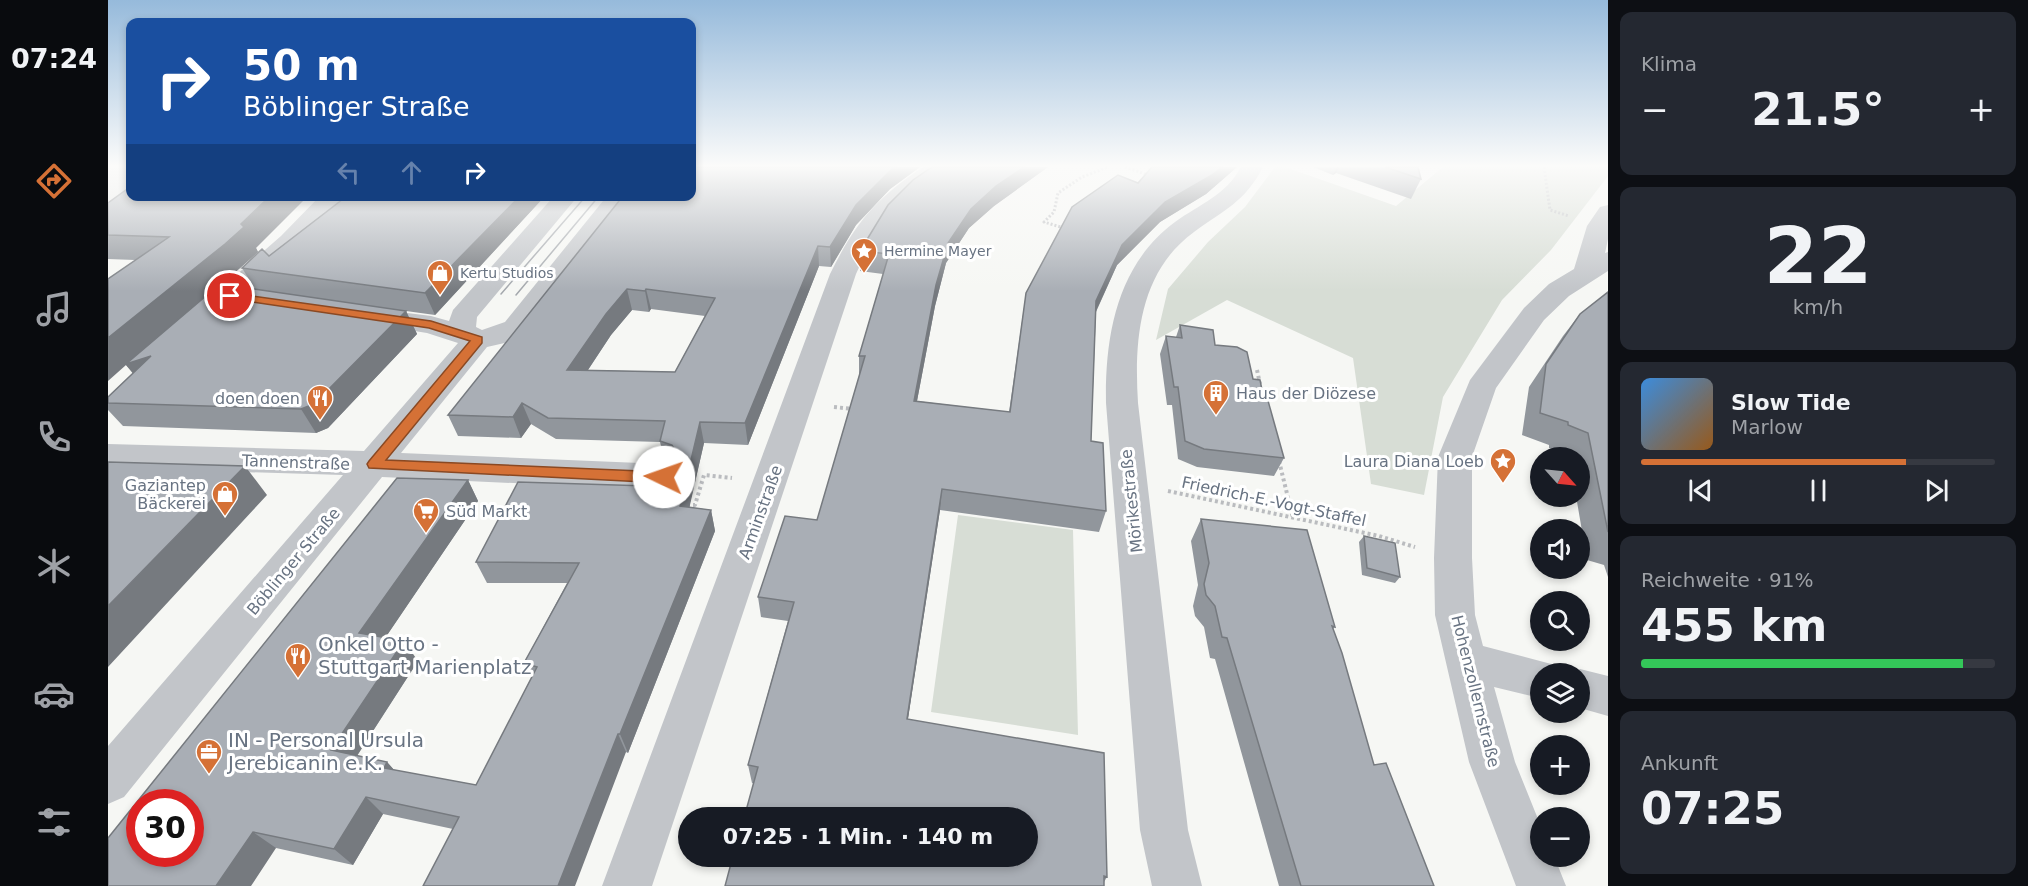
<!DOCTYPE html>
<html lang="de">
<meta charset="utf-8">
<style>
body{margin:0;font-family:"DejaVu Sans",sans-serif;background:#242831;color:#f1f3f6;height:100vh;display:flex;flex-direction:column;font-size:22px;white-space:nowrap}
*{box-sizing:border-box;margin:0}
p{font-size:20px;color:#9ea1a6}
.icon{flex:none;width:33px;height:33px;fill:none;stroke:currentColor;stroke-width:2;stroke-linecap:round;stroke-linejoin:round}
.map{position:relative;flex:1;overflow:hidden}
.side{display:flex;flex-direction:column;gap:12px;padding:12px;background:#0d0f14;width:420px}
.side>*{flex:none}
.top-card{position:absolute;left:18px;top:18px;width:570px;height:183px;border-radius:12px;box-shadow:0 3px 9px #0003;background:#1a4fa0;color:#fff;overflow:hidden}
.needle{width:39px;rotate:117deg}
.buttons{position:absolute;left:1422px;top:447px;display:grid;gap:12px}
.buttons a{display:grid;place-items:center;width:60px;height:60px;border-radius:50%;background:#171b24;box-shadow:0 3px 9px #0003;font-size:30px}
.speed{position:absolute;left:18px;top:789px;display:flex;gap:12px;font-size:30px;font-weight:700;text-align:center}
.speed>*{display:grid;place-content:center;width:78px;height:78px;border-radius:50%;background:#171b24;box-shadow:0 3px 9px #0003;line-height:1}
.speed .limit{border:9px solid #d22;background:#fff;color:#111}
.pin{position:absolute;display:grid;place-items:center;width:51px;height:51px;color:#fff;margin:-26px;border:3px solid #fff;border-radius:50%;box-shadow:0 2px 6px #0007}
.me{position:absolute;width:66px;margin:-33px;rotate:273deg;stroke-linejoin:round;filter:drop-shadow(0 0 4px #0008)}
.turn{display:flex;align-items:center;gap:21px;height:126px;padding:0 18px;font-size:27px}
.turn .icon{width:78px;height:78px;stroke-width:2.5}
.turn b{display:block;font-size:42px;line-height:51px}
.lanes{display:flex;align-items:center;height:57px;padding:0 18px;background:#0003;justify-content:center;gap:30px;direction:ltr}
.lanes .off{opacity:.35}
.big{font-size:45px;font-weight:700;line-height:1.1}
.side .widget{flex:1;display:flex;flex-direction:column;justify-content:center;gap:9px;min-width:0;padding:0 21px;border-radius:12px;background:#242831}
.side .dial{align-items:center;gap:0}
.dial b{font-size:78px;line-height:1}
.song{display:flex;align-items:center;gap:18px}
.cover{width:72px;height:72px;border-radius:9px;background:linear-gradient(135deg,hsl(210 70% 55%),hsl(30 70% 35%))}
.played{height:6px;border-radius:3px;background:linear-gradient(90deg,#d57136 75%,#363941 75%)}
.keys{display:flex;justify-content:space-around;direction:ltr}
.heat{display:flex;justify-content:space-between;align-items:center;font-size:33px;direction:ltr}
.charge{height:9px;border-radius:4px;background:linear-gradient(90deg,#34c759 91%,#363941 0)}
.trip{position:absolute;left:570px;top:807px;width:360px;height:60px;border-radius:30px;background:#171b24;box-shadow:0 3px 9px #0003;font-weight:700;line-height:60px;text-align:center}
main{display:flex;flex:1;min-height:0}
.tab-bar{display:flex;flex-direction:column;width:108px;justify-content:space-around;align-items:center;background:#090b0e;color:#9ea1a6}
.tab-bar .icon{width:42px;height:42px}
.tab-bar .selected{color:#d57136}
.tab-bar b{font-size:27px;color:#f1f3f6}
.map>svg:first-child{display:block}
.built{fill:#e7e8e7}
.green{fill:#d7ddd5}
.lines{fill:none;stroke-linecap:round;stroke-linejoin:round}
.path-far1{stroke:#babcbf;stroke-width:3;stroke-dasharray:2 2;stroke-linecap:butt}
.path{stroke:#babcbf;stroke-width:4;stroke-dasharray:3 3;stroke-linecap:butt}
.minor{fill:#c2c5c9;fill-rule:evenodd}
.tram{stroke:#a4a8ad;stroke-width:1.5}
.wall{fill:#91969c;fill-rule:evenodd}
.shaded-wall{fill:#767a7f}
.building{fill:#a9aeb5;stroke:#767a7f;stroke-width:1.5;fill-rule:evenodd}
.route{fill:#d57136;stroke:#8a4923;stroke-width:1.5}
.labels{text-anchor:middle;stroke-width:6;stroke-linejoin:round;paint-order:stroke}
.far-poi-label{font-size:14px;fill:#687382;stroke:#fff;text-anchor:start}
.poi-label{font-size:16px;fill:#687382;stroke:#fff;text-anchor:end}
.street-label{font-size:16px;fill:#687382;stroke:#fff}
.near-poi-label{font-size:20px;fill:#687382;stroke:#fff;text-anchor:start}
</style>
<main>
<nav class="tab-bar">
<b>07:24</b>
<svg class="icon selected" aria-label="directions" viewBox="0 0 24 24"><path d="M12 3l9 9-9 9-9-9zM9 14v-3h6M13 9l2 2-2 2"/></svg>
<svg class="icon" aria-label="music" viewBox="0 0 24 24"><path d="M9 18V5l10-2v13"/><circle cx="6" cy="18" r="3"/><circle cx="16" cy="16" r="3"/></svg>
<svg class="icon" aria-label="phone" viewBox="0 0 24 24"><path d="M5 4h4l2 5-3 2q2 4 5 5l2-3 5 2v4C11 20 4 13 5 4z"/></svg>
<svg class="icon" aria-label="climate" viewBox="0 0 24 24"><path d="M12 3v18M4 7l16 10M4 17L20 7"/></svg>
<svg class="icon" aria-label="car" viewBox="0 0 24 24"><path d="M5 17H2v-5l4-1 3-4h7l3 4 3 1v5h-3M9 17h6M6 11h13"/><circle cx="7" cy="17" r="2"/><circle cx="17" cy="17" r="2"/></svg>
<svg class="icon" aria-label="filters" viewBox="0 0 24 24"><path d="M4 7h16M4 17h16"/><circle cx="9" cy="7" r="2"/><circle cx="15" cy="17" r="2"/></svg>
</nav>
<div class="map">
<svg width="1500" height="886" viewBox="0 0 1500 886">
<rect width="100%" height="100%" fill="#f6f7f4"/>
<!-- built -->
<path class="built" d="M0,167H22V196L0,238Z"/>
<!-- green -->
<path class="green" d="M1167,167H1177L1288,206L1335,167H1500V176L1443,250L1394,300L1335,397L1316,495L1263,484L1245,358L1119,300L1048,340L1060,289L1100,242L1137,207Z
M850,515L965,530L970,735L823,712Z"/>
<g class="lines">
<!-- path-far1 -->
<path class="path-far1" d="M1017,167L1040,175
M1436,167L1442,210L1461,216
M956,228L936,222L946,212L950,193L974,177L1000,167"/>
<!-- path -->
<path class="path" d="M1149,370L1152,384
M726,407L745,409
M1171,461L1185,518
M1060,491L1271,536L1307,547
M579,505H587L596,475L624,478"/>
<!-- minor -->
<path class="minor" d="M815,167H840C832,179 815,187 803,197C775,221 763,241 748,274L544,886H494L722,274C748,222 766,200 815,167Z
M1133,167H1155C1137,202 1116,210 1086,232C1031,272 1026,340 1030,403L1080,830L1094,886H1044L1032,830L998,403C997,335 1009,265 1067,222C1092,204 1118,195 1133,167Z
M212,196H237L191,246L107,323L97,325L87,323L83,317L87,311L173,236Z
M446,196H470L369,317L368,327L374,330L397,322L499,196H523L417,334L401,342L379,347L293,453L556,464L568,468L573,477L568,486L556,490L274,477L16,797L0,804V746L235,475L0,468V444L256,451L350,343L319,333L250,322L246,316L250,310L260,308L323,316L341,321L345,310Z
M1500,205V239L1497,253L1500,252V271L1461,296L1436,320L1388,388L1364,457V558L1367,615L1375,646L1447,665L1451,674H1432V698L1386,687L1407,762L1432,824V856H1446L1458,886H1408L1361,762L1327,615L1326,558L1330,457L1362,380L1416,308L1441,284L1466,269L1479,226L1492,207Z
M1472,669L1500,676V716L1472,708V674H1461Z"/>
<!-- tram -->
<path class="tram" d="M393,294L478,196
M408,295L491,196"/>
</g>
<!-- wall -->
<path class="wall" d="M584,167H812L782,189L748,225L723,267L711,266L640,445L596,443L581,507L603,510L607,531L520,753L518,752L345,829L275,814L245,865L168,848L0,886L360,480L370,501L277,638L310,661L249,756L279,762L286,770L368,785L424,677L416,663L459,583H379L368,562L540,486L564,467L565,465L557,462L552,442L448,439L423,424L413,438L350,436L340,415ZM543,309L597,316L567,372L480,370L503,335L524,310L541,312Z
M824,167H940L886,206L861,228L838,263L827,306L809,401L901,412L918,293L1030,183L1044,167H1129L1098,194L1052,222L1009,265L988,312L983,441L998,511L991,532L832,510L800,719L999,877L996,882L644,783L640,765L680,621L653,617L650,597L709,520L751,376V356L775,274L752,271V251Z
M1205,167H1310L1313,179L1303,199L1228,173L1225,175Z
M239,196H437L329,313L327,315L298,311L309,334L220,428L208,433L15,426L0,410V397L25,373L18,365L27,260L0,259V203L148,248L150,252L113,285L147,289L134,268L161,256Z
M1500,292V577L1496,565L1479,560L1468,496H1472V458H1461V456L1441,448V445L1414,435L1421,387L1455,336L1472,314Z
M1072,325L1107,345L1145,379L1154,390L1176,458L1166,476L1089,467L1070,459L1064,405H1059L1052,354L1058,336L1068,337Z
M1093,519L1227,627L1225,629L1266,765L1326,886H1171L1107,659L1102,658L1096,627L1087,616L1085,606L1090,585L1083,541Z
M1256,536L1292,577L1287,583L1254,575L1251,542Z"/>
<!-- shaded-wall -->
<path class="shaded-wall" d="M787,167H812L782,189L748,225L723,267L722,247L748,205L783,170Z
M916,167H940L886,206L861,228L838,263L827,306L805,422L806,401L828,285L840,243L863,209L888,186Z
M1114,167H1129L1098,194L1052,222L1009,265L983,322L988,301L1014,245L1057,202Z
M1229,167H1231L1228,173L1225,175Z
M162,196H200L148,248L150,252L132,268L21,363L43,356L37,388L18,365L0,381V338L133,224Z
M412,196H437L327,315L317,293Z
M710,246L711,266L640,445L637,423Z
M519,289L524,310L503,335L466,391L459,370L498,314Z
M538,289L543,309L541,312L537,291Z
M298,311L309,334L220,428L208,433L193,409Z
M414,403L423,424L413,438L405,417Z
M592,422L596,443L577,527L572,506Z
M137,466L159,495L0,667V606Z
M360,480L370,501L267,653L251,633Z
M834,489L832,510L797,738L799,719Z
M603,510L607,531L520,753L512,734Z
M296,641L310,661L241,768L223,750Z
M510,734L518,752L467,886H450Z
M279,762L295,780L276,768Z
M258,797L275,814L245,865L226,849Z
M145,832L168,848L143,886H108Z"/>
<!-- building -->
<path class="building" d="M584,167H787L783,170L748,205L722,247L710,246L637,423L592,422L572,506L603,510L512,734H510L450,886H315L351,817L258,797L226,849L145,832L108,886H0V838L289,478L360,480L251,633L296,641L223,750L279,762L276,768L368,785L429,667L416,663L471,563L368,562L410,482L540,486L544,471L564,467L570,455L564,445L552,441L557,421L440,418L414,403L405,417L340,415L515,196H584ZM519,289L537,291L538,289L607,298L567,372L459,370L498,314ZM32,802H82V854H32Z
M824,167H916L888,186L863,209L840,243L828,285L806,401L902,412L918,293L964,207L1010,175L1030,183L1044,167H1114L1104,175L1057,202L1014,245L988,301L983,441L995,443L998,511L834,489L799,719L996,753L999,877L996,876V886H617L625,856H920V818H636L650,767L640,765L686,602L650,597L677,516L709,520L757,356H751L781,254L752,251L780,205L805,180Z
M1277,167H1310L1313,179Z
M22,187V196H162L133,224L136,227L117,244L0,338V279L61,237L0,235V203Z
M239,196H412L317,293L134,268L154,249L161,256Z
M112,284L298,311L206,404L193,409L0,403V397L43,356L18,364Z
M1500,292V532L1480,433L1460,425V422L1432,413L1438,364L1472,314Z
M1072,325L1105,330L1107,345L1129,347L1139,352L1145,379L1152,380L1154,390H1157L1176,458L1096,449L1077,441L1070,387H1066L1058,336L1074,338Z
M0,462L137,466L0,606Z
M1093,519L1199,530L1227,627L1224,626L1234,653L1266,765L1278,763L1326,886H1193L1119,638L1114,637L1107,606L1098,595L1096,584L1101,563Z
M1256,536L1287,543L1292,577L1259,568Z"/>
<!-- sky -->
<linearGradient id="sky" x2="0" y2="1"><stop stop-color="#96badb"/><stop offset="0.57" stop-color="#fbfbfa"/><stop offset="1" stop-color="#fbfbfa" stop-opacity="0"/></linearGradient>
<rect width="1500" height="291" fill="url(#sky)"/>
<!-- route -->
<path class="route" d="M122,293L323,321L374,337V343L278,460L556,472L563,477L556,483L261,468L259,464L261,461L362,341L321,328L118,298L116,296Z"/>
<!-- icons -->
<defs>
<g id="sight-pin" transform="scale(1.35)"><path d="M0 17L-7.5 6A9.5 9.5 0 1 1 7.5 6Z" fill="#d57136" stroke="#fff"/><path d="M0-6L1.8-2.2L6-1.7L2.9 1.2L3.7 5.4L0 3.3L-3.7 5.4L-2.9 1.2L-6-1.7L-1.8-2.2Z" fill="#fff"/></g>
<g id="shop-pin" transform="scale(1.35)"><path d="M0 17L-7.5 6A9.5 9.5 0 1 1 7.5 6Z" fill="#d57136" stroke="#fff"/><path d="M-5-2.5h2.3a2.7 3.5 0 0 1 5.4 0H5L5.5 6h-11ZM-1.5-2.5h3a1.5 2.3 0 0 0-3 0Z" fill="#fff"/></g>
<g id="building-pin" transform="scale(1.35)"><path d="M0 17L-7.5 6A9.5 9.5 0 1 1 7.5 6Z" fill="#d57136" stroke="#fff"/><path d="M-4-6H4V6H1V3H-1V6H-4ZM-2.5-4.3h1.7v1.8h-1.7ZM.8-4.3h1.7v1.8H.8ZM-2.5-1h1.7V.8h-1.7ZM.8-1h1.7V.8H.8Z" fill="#fff"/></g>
<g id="restaurant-pin" transform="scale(1.35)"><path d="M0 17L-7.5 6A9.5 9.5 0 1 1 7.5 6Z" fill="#d57136" stroke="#fff"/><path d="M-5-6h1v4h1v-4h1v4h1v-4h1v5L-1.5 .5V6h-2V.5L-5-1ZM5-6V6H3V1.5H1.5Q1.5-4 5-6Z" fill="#fff"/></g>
<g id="supermarket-pin" transform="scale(1.35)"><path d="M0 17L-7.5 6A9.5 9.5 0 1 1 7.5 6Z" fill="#d57136" stroke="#fff"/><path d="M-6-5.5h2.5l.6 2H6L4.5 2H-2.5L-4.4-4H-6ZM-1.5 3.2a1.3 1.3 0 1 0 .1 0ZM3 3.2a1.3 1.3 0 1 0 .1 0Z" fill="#fff"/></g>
<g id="office-pin" transform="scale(1.35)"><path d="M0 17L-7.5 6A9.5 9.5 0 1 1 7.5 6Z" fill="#d57136" stroke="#fff"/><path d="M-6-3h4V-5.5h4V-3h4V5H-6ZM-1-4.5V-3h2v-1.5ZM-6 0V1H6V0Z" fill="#fff"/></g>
</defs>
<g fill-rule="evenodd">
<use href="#sight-pin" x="756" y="251"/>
<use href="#shop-pin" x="332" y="273"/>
<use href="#building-pin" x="1108" y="393"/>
<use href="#restaurant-pin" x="212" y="398"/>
<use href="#sight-pin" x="1395" y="461"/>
<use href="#shop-pin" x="117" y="494"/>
<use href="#supermarket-pin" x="318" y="511"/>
<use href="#restaurant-pin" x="190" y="656"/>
<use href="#office-pin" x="101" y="752"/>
</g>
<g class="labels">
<!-- far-poi labels -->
<g class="far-poi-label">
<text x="776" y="256">Hermine Mayer</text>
<text x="352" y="278">Kertu Studios</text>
</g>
<!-- poi labels -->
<g class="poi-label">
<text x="1128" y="399" text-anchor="start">Haus der Diözese</text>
<text x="192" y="404">doen doen</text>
<text x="1376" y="467">Laura Diana Loeb</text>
<text x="98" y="491">Gaziantep<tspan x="98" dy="18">Bäckerei</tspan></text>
<text x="338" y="517" text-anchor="start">Süd Markt</text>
</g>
<!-- street labels -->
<g class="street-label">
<text transform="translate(188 462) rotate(2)" y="6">Tannenstraße</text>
<text transform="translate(1023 501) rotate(-96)" y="6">Mörikestraße</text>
<text transform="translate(1166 501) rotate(12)" y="6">Friedrich-E.-Vogt-Staffel</text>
<text transform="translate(652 512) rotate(-70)" y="6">Arminstraße</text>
<text transform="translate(185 561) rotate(-50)" y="6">Böblinger Straße</text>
<text transform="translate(1368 691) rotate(76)" y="6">Hohenzollernstraße</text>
</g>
<!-- near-poi labels -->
<g class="near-poi-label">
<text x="210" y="651">Onkel Otto -<tspan x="210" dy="23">Stuttgart Marienplatz</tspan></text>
<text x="120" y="747">IN - Personal Ursula<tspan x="120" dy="23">Jerebicanin e.K.</tspan></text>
</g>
</g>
</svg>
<div class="buttons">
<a><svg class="needle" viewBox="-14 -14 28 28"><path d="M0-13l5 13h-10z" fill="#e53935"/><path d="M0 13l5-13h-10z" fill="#9ea1a6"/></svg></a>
<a><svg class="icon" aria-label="sound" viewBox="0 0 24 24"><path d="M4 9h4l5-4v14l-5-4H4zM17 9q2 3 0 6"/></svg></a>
<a><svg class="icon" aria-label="search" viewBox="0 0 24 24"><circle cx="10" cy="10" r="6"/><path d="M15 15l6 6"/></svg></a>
<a><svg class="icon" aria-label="layers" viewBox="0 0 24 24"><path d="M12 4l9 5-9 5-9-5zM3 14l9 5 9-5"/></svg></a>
<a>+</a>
<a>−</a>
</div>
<div class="speed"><div class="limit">30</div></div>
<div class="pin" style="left:122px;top:296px;background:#d93025"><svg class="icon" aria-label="arrive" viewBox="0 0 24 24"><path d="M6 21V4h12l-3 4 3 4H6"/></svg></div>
<svg class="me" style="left:556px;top:477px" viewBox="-20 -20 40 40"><circle r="19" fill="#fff"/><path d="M0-13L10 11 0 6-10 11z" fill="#d57136"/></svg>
<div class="trip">07:25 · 1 Min. · 140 m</div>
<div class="top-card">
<div class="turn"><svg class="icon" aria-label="right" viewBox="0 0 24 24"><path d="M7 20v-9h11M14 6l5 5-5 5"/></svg><div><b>50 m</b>Böblinger Straße</div></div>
<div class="lanes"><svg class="icon off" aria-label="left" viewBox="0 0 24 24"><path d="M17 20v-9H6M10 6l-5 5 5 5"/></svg><svg class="icon off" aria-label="ahead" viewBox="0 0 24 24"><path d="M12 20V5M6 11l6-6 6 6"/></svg><svg class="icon" aria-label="right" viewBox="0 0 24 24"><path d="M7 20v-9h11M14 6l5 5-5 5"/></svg></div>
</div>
</div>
<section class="side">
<div class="widget"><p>Klima</p>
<div class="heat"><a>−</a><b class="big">21.5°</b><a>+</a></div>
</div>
<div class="widget dial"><b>22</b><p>km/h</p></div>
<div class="widget">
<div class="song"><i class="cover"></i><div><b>Slow Tide</b><p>Marlow</p></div></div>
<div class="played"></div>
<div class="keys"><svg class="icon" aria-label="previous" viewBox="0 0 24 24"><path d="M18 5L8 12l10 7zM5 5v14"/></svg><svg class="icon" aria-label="pause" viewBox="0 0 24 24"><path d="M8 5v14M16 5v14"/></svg><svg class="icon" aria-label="next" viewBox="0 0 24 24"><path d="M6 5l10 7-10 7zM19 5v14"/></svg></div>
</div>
<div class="widget"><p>Reichweite · 91%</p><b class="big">455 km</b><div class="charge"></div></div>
<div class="widget"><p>Ankunft</p><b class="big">07:25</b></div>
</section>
</main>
